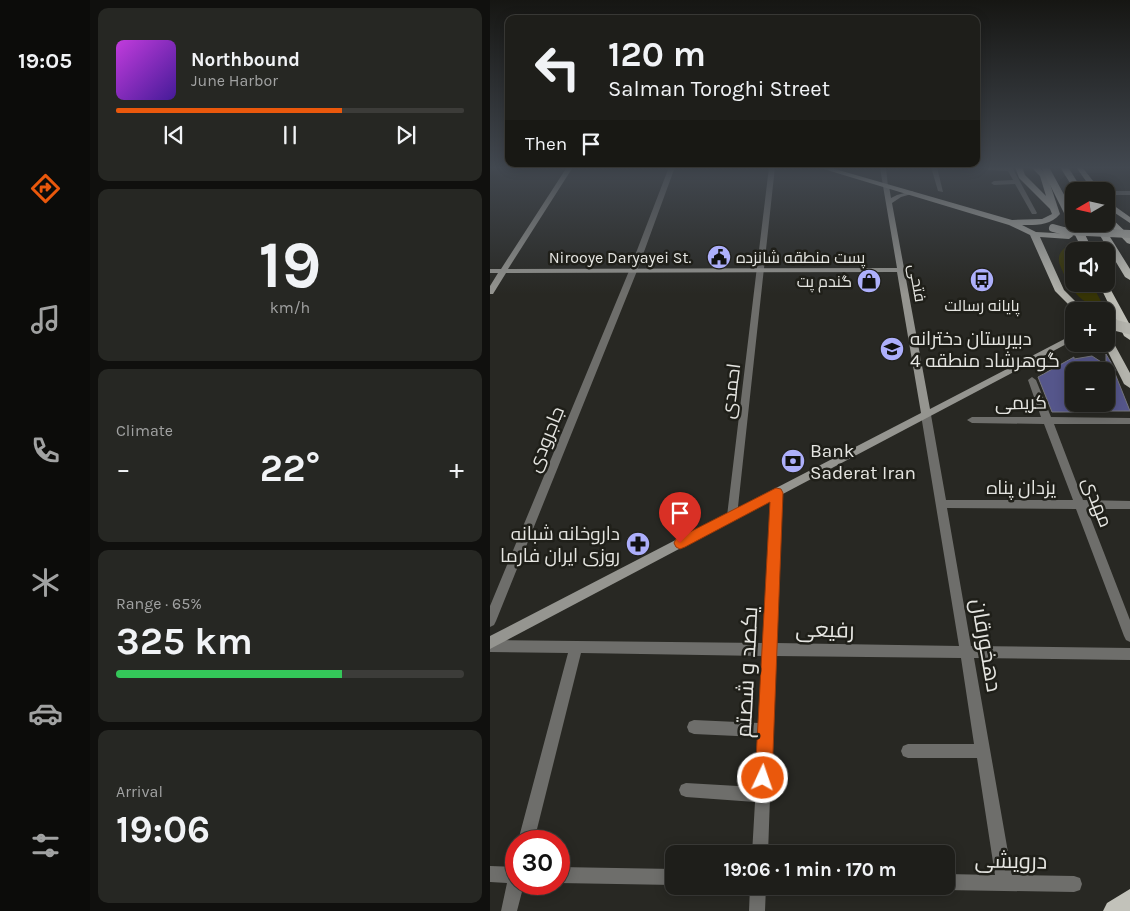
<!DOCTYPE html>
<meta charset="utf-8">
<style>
body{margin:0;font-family:Karla,Cairo,sans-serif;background:#262723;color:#f1f3f6;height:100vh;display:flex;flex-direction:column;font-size:19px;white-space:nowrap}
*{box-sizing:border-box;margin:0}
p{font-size:16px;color:#a1a2a2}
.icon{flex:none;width:28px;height:28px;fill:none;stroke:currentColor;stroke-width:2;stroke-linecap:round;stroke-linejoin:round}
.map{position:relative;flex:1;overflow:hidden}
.panel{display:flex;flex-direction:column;gap:8px;padding:8px;background:#10100e;width:400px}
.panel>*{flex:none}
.top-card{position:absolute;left:15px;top:15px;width:475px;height:152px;border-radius:10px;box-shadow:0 2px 12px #0003,0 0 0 1px #3c3c39;background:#1e1e1a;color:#f1f3f6;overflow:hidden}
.needle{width:32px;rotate:261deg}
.controls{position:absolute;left:575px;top:182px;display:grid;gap:10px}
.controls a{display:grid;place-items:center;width:50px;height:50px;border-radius:10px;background:#1e1e1a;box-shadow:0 2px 12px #0003,0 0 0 1px #3c3c39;font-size:25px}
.speed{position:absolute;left:15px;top:830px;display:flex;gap:10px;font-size:25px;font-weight:700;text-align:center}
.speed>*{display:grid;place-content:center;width:65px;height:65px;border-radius:50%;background:#1e1e1a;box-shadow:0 2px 12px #0003,0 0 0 1px #3c3c39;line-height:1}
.speed .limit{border:8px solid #d22;background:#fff;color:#111}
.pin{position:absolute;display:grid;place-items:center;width:42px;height:42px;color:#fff;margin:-51px -21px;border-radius:50% 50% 50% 0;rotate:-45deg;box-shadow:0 0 5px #0007}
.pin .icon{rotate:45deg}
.me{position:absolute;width:55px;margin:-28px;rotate:3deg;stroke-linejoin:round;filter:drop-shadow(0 0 4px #0008)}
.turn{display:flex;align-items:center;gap:18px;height:105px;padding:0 20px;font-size:22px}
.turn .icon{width:65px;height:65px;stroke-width:2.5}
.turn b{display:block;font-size:35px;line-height:42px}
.then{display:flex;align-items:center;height:48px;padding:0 20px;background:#0003;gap:10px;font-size:19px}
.big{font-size:38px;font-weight:700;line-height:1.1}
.panel .tile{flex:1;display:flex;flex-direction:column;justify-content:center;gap:8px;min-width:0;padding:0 18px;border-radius:10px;background:#262723}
.panel .dial{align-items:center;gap:0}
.dial b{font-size:65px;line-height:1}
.song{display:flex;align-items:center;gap:15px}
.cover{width:60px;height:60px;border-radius:8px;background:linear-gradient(135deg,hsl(290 70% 55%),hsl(260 70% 35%))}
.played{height:5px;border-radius:2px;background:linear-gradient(90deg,#ea580c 65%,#3c3c39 65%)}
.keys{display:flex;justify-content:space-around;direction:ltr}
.heat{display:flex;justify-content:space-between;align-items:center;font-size:28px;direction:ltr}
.charge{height:8px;border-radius:4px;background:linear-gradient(90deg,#34c759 65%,#3c3c39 0)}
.trip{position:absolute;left:175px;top:845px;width:290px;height:50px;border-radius:10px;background:#1e1e1a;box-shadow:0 2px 12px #0003,0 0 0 1px #3c3c39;font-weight:700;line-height:50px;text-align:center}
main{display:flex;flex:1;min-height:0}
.dock{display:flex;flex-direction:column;width:90px;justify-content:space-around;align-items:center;background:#0c0c0a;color:#a1a2a2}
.dock .icon{width:35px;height:35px}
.dock .on{color:#ea580c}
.dock b{font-size:22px;color:#f1f3f6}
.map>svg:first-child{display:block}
.green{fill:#3b3907}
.building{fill:#55568b;stroke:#76767d}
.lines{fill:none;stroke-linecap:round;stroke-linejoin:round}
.minor{fill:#6e6e6b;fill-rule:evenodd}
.secondary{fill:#959590;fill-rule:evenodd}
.primary{fill:#b4b4ad;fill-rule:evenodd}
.trunk{fill:#c2c2ba;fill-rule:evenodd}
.primary-bridge-far1{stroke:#b4b4ad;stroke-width:8}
.primary-bridge{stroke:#b4b4ad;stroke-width:11}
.route{fill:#ea580c;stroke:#983908}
.labels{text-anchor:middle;stroke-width:5;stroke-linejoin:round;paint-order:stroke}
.far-street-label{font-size:16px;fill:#e5e5e1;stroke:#1f1f19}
.far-poi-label{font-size:16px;fill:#e5e5e1;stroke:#1f1f19;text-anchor:start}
.poi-label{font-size:19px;fill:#e5e5e1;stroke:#1f1f19;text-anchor:start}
.street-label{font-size:19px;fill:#e5e5e1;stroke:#1f1f19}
.near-street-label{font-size:22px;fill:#e5e5e1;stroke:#1f1f19}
</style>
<main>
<nav class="dock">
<b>19:05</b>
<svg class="icon on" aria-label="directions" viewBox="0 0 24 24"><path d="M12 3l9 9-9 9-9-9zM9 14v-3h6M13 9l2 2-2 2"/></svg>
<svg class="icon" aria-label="music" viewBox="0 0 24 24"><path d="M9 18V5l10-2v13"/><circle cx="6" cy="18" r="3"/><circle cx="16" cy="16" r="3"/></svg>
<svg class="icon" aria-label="phone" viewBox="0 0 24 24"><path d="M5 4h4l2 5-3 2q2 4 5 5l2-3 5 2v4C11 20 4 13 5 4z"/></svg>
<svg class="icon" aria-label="climate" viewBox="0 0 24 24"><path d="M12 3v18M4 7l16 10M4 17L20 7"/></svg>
<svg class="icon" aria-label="car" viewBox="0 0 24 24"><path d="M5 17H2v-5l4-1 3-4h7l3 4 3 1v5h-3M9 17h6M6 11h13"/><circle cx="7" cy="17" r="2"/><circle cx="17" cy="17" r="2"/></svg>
<svg class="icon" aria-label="filters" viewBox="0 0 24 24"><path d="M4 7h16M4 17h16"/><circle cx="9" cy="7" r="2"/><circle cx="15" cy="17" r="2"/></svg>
</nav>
<section class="panel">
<div class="tile">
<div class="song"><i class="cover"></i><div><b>Northbound</b><p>June Harbor</p></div></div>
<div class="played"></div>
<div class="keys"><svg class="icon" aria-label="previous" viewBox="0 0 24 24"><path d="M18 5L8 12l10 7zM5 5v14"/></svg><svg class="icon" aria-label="pause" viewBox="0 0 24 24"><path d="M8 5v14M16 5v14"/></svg><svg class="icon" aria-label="next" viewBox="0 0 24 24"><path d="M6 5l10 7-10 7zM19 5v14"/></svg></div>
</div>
<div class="tile dial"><b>19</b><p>km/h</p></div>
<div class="tile"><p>Climate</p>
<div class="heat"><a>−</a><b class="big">22°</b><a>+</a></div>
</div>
<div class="tile"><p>Range · 65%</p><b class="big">325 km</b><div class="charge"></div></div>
<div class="tile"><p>Arrival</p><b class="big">19:06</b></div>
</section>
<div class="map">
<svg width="640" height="911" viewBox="0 0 640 911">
<rect width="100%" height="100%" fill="#282823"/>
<!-- green -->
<path class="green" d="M583,243L587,251H584V284H602L616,311C596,307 580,291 573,272C571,268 568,262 569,257C570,250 577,246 583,243Z"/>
<!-- building -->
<path class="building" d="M616,354L626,371H624L640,411H616V371H584V412H562L548,377L584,357V359L602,356L616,365Z"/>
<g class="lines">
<!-- minor -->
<path class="minor" d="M179,167H185L147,271L6,621L4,625L0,627V606L139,271Z
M279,167H285L247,516L246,519L242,520L238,519L237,516Z
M390,167H396L398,187L393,186Z
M441,167H447L453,192L448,191Z
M498,167H522L547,213L546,214H542L525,184L504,185L501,183L504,181L523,180L518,171L496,170V168Z
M616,191H640V195H616Z
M542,377L546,380L561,417L640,418V424H564L593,500L640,501V509H597L640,620V642L636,640L634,636L586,509L457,508L481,646L640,648V660L484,658L522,875L584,876L590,878L592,884L590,890L584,892L456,890L450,888V886H456V874L505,875L487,758H418L413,756L411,751L413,746L418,744H484L471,658L285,656L278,854H262L265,802L196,797L191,795L189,790L191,785L196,783L265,787L268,737L204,734L199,732L197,727L199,722L204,720L269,723L272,656L91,653L44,841H28L78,653L0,652V640L273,643L281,493L282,490H290L291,493L286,643L469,646L431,415L436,412L441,415L456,500H583L554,424L482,423L477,420L482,417H551L538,380Z
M0,866L26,867V884H34L27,911H11L17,883L0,882Z
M69,867L184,869V885L69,883Z
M260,886H276L275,911H259Z"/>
<!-- secondary -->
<path class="secondary" d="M77,167H83L18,269L407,268L393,186L396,184L399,186L401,198L407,195L422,191L425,193L411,197L402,203L440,409L584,334V340L0,649V636L431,413L407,272L16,273L3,294H0V286L8,273H0V269H11Z"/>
<!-- primary -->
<path class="primary" d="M327,167H338L522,220L552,219L562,214L560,209L529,178L525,167H532L535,175L556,196L550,176L541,167H549L557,175L570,214C560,226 546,225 532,225L546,232L582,234L583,236L579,239L550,237L574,290L595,311H585L565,291L540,235L519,225Z
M586,167H592L611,191H603Z
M616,200L640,217V223L616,207Z
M616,335L621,338L640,373V388L634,384L614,344H616Z"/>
<!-- trunk -->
<path class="trunk" d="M551,167H559L584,213V224H590L603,251H593Z
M570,167H578L593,191H585Z
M616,213L640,236V244L637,243L616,221Z
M603,224H612L640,269V280L635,277Z
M616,281L640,325V340L634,336L609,284H616Z
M640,889V911H613L617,903Z"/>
<!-- primary-bridge-far1 -->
<path class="primary-bridge-far1" d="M563,228L574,231L640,234"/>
<!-- primary-bridge -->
<path class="primary-bridge" d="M616,323L640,329"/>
</g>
<!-- sky -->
<linearGradient id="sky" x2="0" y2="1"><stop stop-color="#161613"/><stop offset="0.57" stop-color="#424850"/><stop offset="1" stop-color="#424850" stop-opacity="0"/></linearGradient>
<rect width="640" height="294" fill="url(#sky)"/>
<!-- route -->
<path class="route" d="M286,488L291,489L293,493L282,778L279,784L273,787L267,784L265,778L280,502L195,547L190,549L186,547L184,543L186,539Z"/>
<!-- icons -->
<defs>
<g id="civic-disc" transform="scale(1.25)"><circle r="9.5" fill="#adaffb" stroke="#1f1f19"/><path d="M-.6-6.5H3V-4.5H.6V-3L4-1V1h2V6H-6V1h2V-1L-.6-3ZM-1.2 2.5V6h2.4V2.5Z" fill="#111"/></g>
<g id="bus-disc" transform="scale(1.25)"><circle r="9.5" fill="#adaffb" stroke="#1f1f19"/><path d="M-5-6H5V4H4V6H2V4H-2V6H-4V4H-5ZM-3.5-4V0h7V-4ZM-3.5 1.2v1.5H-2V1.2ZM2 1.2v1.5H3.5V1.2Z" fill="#111"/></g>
<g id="shop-disc" transform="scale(1.25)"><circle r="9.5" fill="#adaffb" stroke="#1f1f19"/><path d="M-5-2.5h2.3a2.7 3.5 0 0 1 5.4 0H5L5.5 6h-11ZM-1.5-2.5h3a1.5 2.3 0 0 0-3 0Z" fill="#111"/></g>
<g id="school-disc" transform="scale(1.25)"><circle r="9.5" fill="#adaffb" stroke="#1f1f19"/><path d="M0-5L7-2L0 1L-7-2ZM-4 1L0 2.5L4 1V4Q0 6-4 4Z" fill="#111"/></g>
<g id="bank-disc" transform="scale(1.25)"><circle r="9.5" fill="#adaffb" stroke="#1f1f19"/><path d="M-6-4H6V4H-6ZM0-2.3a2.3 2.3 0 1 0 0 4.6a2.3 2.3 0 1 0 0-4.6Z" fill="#111"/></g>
<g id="pharmacy-disc" transform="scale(1.25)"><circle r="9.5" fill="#adaffb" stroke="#1f1f19"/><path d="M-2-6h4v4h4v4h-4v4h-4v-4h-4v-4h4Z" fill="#111"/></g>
</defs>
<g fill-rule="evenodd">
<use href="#civic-disc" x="229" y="257"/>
<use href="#bus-disc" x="492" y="280"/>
<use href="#shop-disc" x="379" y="281"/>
<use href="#school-disc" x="402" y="349"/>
<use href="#bank-disc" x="303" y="461"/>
<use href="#pharmacy-disc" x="148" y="544"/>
</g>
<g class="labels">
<!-- far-street labels -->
<g class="far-street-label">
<text x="130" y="263">Nirooye Daryayei St.</text>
<text transform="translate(428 283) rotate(80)" y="6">فتحی</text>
</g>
<!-- far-poi labels -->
<g class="far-poi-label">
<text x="246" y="263">پست منطقه شانزده</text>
<text x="362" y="287" text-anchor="end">گندم پت</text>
<text x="492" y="311" text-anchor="middle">پایانه رسالت</text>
</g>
<!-- poi labels -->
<g class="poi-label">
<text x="420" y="345">دبیرستان دخترانه<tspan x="420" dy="22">گوهرشاد منطقه 4</tspan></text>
<text x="320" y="457">Bank<tspan x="320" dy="22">Saderat Iran</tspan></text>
<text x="130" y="540" text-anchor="end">داروخانه شبانه<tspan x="130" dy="22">روزی ایران فارما</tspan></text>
</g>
<!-- street labels -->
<g class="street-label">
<text transform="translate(240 391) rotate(-83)" y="7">احمدی</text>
<text transform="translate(531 402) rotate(-1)" y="7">کریمی</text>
<text transform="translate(55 439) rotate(-68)" y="7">جاجرودی</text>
<text x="531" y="494">یزدان پناه</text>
<text transform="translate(608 502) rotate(69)" y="7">مهدی</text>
</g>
<!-- near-street labels -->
<g class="near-street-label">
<text transform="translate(335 629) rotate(1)" y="8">رفیعی</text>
<text transform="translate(497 645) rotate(80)" y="8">دهخورقان</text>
<text transform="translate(256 672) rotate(-87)" y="8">یکصد و شصتم</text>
<text transform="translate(521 860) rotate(1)" y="8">درویشی</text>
</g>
</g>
</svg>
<div class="controls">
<a><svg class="needle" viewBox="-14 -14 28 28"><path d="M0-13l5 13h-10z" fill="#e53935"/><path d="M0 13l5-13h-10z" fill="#a1a2a2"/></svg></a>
<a><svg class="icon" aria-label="sound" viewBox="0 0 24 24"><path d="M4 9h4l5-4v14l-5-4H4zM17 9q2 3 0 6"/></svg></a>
<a>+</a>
<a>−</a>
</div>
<div class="speed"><div class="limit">30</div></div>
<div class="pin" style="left:190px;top:543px;background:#d93025"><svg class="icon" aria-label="arrive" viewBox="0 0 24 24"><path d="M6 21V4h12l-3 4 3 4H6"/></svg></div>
<svg class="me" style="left:273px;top:778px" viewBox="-20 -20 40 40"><circle r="17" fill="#ea580c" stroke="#fff" stroke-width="3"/><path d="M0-11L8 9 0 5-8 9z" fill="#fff"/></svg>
<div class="trip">19:06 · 1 min · 170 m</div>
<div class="top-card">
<div class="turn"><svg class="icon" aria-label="left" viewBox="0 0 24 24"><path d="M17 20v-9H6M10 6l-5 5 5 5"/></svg><div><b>120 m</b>Salman Toroghi Street</div></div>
<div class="then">Then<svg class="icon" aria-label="arrive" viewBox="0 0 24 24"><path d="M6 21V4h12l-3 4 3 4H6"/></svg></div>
</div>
</div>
</main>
